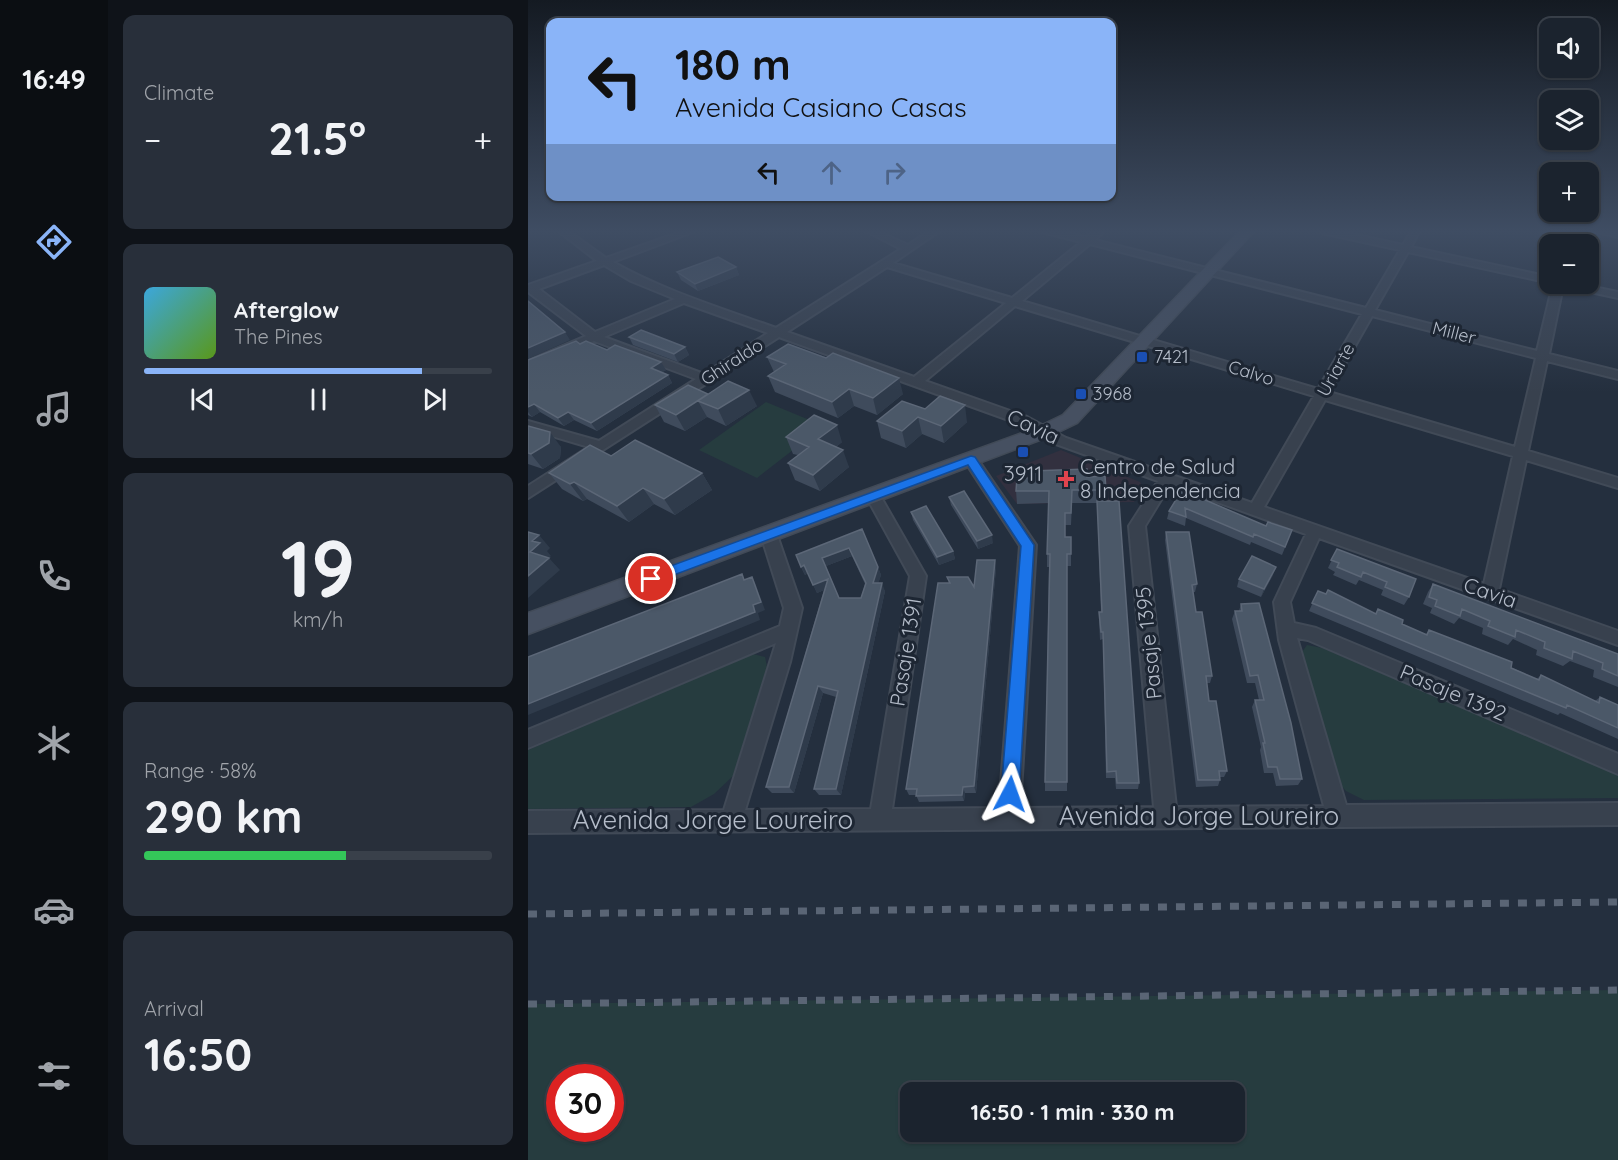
<!DOCTYPE html>
<meta charset="utf-8">
<style>
body{margin:0;font-family:Quicksand,sans-serif;background:#282f3a;color:#f1f3f6;height:100vh;display:flex;flex-direction:column;font-size:22px;white-space:nowrap}
*{box-sizing:border-box;margin:0}
p{font-size:20px;color:#a0a4aa}
.icon{flex:none;width:33px;height:33px;fill:none;stroke:currentColor;stroke-width:2;stroke-linecap:round;stroke-linejoin:round}
.map{position:relative;flex:1;overflow:hidden}
.panel{display:flex;flex-direction:column;gap:15px;padding:15px;background:#0f1319;width:420px}
.panel>*{flex:none}
.guide{position:absolute;left:18px;top:18px;width:570px;height:183px;border-radius:12px;box-shadow:0 2px 4px #0004,0 0 0 2px #39404a;background:#8ab4f8;color:#111;overflow:hidden}
.tools{position:absolute;left:1011px;top:18px;display:grid;gap:12px}
.tools a{display:grid;place-items:center;width:60px;height:60px;border-radius:12px;background:#1b232e;box-shadow:0 2px 4px #0004,0 0 0 2px #39404a;font-size:30px}
.speed{position:absolute;left:18px;top:1064px;display:flex;gap:12px;font-size:30px;font-weight:700;text-align:center}
.speed>*{display:grid;place-content:center;width:78px;height:78px;border-radius:50%;background:#1b232e;box-shadow:0 2px 4px #0004,0 0 0 2px #39404a;line-height:1}
.speed .limit{border:9px solid #d22;background:#fff;color:#111}
.pin{position:absolute;display:grid;place-items:center;width:51px;height:51px;color:#fff;margin:-26px;border:3px solid #fff;border-radius:50%;box-shadow:0 2px 6px #0007}
.me{position:absolute;width:66px;margin:-33px;rotate:4deg;stroke-linejoin:round;filter:drop-shadow(0 0 4px #0008)}
.turn{display:flex;align-items:center;gap:21px;height:126px;padding:0 30px;font-size:27px}
.turn .icon{width:78px;height:78px;stroke-width:2.5}
.turn b{display:block;font-size:42px;line-height:51px}
.lanes{display:flex;align-items:center;height:57px;padding:0 30px;background:#0003;justify-content:center;gap:30px;direction:ltr}
.lanes .off{opacity:.35}
.big{font-size:45px;font-weight:800;line-height:1.1}
.panel .tile{flex:1;display:flex;flex-direction:column;justify-content:center;gap:9px;min-width:0;padding:0 21px;border-radius:12px;background:#282f3a}
.panel .dial{align-items:center;gap:0}
.dial b{font-size:78px;line-height:1}
.song{display:flex;align-items:center;gap:18px}
.cover{width:72px;height:72px;border-radius:9px;background:linear-gradient(135deg,hsl(200 70% 55%),hsl(90 70% 35%))}
.played{height:6px;border-radius:3px;background:linear-gradient(90deg,#8ab4f8 80%,#39404a 80%)}
.keys{display:flex;justify-content:space-around;direction:ltr}
.heat{display:flex;justify-content:space-between;align-items:center;font-size:33px;direction:ltr}
.charge{height:9px;border-radius:4px;background:linear-gradient(90deg,#34c759 58%,#39404a 0)}
.trip{position:absolute;left:372px;top:1082px;width:345px;height:60px;border-radius:12px;background:#1b232e;box-shadow:0 2px 4px #0004,0 0 0 2px #39404a;font-weight:800;line-height:60px;text-align:center}
main{display:flex;flex:1;min-height:0}
.dock{display:flex;flex-direction:column;width:108px;justify-content:space-around;align-items:center;background:#0b0e12;color:#a0a4aa}
.dock .icon{width:42px;height:42px}
.dock .selected{color:#8ab4f8}
.dock b{font-size:27px;color:#f1f3f6}
.map>svg:first-child{display:block}
.medical{fill:#32303f}
.green{fill:#263c3f;fill-rule:evenodd}
.lines{fill:none;stroke-linecap:round;stroke-linejoin:round}
.street-casing{stroke:#414a57;stroke-width:4}
.secondary-casing{stroke:#414a57;stroke-width:3}
.street{fill:#38414e;fill-rule:evenodd}
.secondary{fill:#465061;fill-rule:evenodd}
.rail{stroke:#5a6575;stroke-width:7;stroke-dasharray:9 9;stroke-linecap:butt}
.wall{fill:#3f4b5c;fill-rule:evenodd}
.shaded-wall{fill:#2f3b4b}
.building{fill:#4b5868;stroke:#5c6777;stroke-width:1.5;fill-rule:evenodd}
.route{fill:#1a73e8;stroke:#114b97;stroke-width:1.5}
.transit-dot{fill:#1a4fb4;stroke:#1d2633;stroke-width:2}
.health-dot{fill:#e0444e;stroke:#1d2633;stroke-width:2}
.labels{text-anchor:middle;stroke-width:6;stroke-linejoin:round;paint-order:stroke}
.far-street-label{font-size:18px;fill:#b4bcc9;stroke:#1d2633}
.far-poi-label{font-size:18px;fill:#b4bcc9;stroke:#1d2633;text-anchor:start}
.street-label{font-size:21px;fill:#b4bcc9;stroke:#1d2633}
.poi-label{font-size:21px;fill:#b4bcc9;stroke:#1d2633;text-anchor:start}
.near-street-label{font-size:26px;fill:#b4bcc9;stroke:#1d2633}
</style>
<main>
<nav class="dock">
<b>16:49</b>
<svg class="icon selected" aria-label="directions" viewBox="0 0 24 24"><path d="M12 3l9 9-9 9-9-9zM9 14v-3h6M13 9l2 2-2 2"/></svg>
<svg class="icon" aria-label="music" viewBox="0 0 24 24"><path d="M9 18V5l10-2v13"/><circle cx="6" cy="18" r="3"/><circle cx="16" cy="16" r="3"/></svg>
<svg class="icon" aria-label="phone" viewBox="0 0 24 24"><path d="M5 4h4l2 5-3 2q2 4 5 5l2-3 5 2v4C11 20 4 13 5 4z"/></svg>
<svg class="icon" aria-label="climate" viewBox="0 0 24 24"><path d="M12 3v18M4 7l16 10M4 17L20 7"/></svg>
<svg class="icon" aria-label="car" viewBox="0 0 24 24"><path d="M5 17H2v-5l4-1 3-4h7l3 4 3 1v5h-3M9 17h6M6 11h13"/><circle cx="7" cy="17" r="2"/><circle cx="17" cy="17" r="2"/></svg>
<svg class="icon" aria-label="filters" viewBox="0 0 24 24"><path d="M4 7h16M4 17h16"/><circle cx="9" cy="7" r="2"/><circle cx="15" cy="17" r="2"/></svg>
</nav>
<section class="panel">
<div class="tile"><p>Climate</p>
<div class="heat"><a>−</a><b class="big">21.5°</b><a>+</a></div>
</div>
<div class="tile">
<div class="song"><i class="cover"></i><div><b>Afterglow</b><p>The Pines</p></div></div>
<div class="played"></div>
<div class="keys"><svg class="icon" aria-label="previous" viewBox="0 0 24 24"><path d="M18 5L8 12l10 7zM5 5v14"/></svg><svg class="icon" aria-label="pause" viewBox="0 0 24 24"><path d="M8 5v14M16 5v14"/></svg><svg class="icon" aria-label="next" viewBox="0 0 24 24"><path d="M6 5l10 7-10 7zM19 5v14"/></svg></div>
</div>
<div class="tile dial"><b>19</b><p>km/h</p></div>
<div class="tile"><p>Range · 58%</p><b class="big">290 km</b><div class="charge"></div></div>
<div class="tile"><p>Arrival</p><b class="big">16:50</b></div>
</section>
<div class="map">
<svg width="1090" height="1160" viewBox="0 0 1090 1160">
<rect width="100%" height="100%" fill="#242f3e"/>
<!-- medical -->
<path class="medical" d="M533,450L612,482L616,488L606,502L489,504L468,476Z"/>
<!-- green -->
<path class="green" d="M238,402L296,426L229,478L171,450Z
M779,645L794,648L1090,773V798L836,800L818,791L805,777L772,655Z
M225,654L237,657L239,667L205,776L186,794L163,807L0,809V750Z
M1090,990V1160H0V1004ZM32,1077H82V1128H32ZM382,1092H706V1131H382Z"/>
<g class="lines">
<!-- street casing -->
<g class="street-casing">
<path id="street" d="M29,230H39L78,258L158,230H170L85,262C136,291 193,308 248,328L373,249L336,230H347L380,245L403,230H413L365,263L484,298L553,242L514,232L513,230H527L558,237L568,230H577L567,240L838,308L872,250L794,233L790,230H806L875,245L884,230H892L883,247L1022,277V283L880,252L847,310L1009,351L1025,284H1051L1090,292V298L1035,286L1021,354L1090,371V379L1019,361L1000,451L1090,478V488L998,460L971,589L1090,631V645L791,538L762,602L766,623L788,628L1090,754V774L780,640L769,638L818,805L1090,803V825L0,833V811L196,810L248,643L0,748V730L252,626L256,608L233,535L235,531H247L249,535L274,608L262,662L217,810L343,809L382,576L338,496L345,491L350,492L398,576L364,809L471,808L492,546L436,460L443,455L448,457L508,545L492,808L626,807L601,526L630,481L528,444L489,423L251,337L0,498V486L61,447L0,429V421L71,441L168,379L66,341L0,369V361L58,336L0,292V285L69,261ZM562,244L834,314L790,389L494,301ZM76,265L103,281L147,299L67,332L11,289ZM359,267L478,303L386,377L259,332ZM156,303L240,333L176,374L76,337ZM487,306L786,396L724,503L538,438L499,417L397,381ZM844,316L1008,358L987,447L801,392ZM797,400L985,456L956,584L736,507ZM642,485L778,534L746,602L751,640L796,806L648,807L617,526Z
M1038,230H1047L1043,244H1033Z
M1060,230L1090,231V237Z"/>
</g>
<!-- secondary casing -->
<g class="secondary-casing">
<path id="secondary" d="M713,230H727L549,423L522,436L0,634V613L508,428L535,415Z"/>
</g>
<!-- street -->
<use href="#street" class="street"/>
<!-- secondary -->
<use href="#secondary" class="secondary"/>
<!-- rail -->
<path class="rail" d="M0,914L1090,902
M0,1004L1090,990"/>
</g>
<!-- wall -->
<path class="wall" d="M858,230H875L873,233Z
M208,267L211,275L170,291L153,280L149,272Z
M101,337L157,347L161,355L150,362L105,345Z
M52,344L79,350L138,370L134,372L140,375L144,383L69,431L46,420L36,426L12,412L4,417L0,415V360Z
M239,357L375,394L349,415L326,406L310,418L247,392L240,376L246,372Z
M180,394L229,406L198,426L179,417L157,431L136,422L127,405Z
M397,409L439,422L416,443L394,434L378,448L353,438L349,421Z
M0,426L33,447L32,458L15,469L0,464Z
M258,437L314,442L308,447L321,467L292,491L267,480L260,463L270,455L265,454Z
M83,456L174,473L184,490L147,515L126,504L101,522L59,499L55,501L34,489L21,473Z
M559,477L578,490V501L611,783L610,789H588L587,778H578L575,639L572,640L571,620V612H573L569,503H544L543,525H537V537H543V566H539V791H517V782L521,567H519V554L521,503L489,504L488,491Z
M654,490L738,526L764,530L754,555L723,542L722,545L658,518L657,526L639,519L641,511Z
M421,497L465,543L450,549L423,505Z
M383,512L425,551L427,559L411,565L385,520Z
M334,529L353,575L350,583L357,591L313,795H291L286,789L308,697L295,693L266,793H244L238,787L296,590L289,593L280,573L277,575L273,567ZM324,556L337,584L333,598H311L298,566Z
M638,532L669,584L667,592H665L668,612L684,676L682,683H679L681,701L699,771L696,777H692V780L690,786L668,787L637,540Z
M809,549L881,597L876,605L853,595L855,590L831,580L828,585L805,575L807,572L800,568Z
M468,568L448,793H437L436,801L391,802L388,795H381L378,789L421,583L419,577L446,587Z
M745,575L733,597L709,587L711,579Z
M905,584L1090,654V687L1065,677L1066,670L1042,661L1035,666L1008,655L1009,650L985,639L980,645L954,634L955,628L931,618L926,624L902,613L904,608L895,604L900,592Z
M790,591L847,614L850,609L874,624L898,634L901,630L1009,679L1013,675L1067,701L1072,697L1090,705V739L1032,713L1030,715L781,611Z
M713,604L774,779L770,785L748,786L745,773H736L732,750L733,747L724,707L727,700H731L727,683H719L704,619L707,611H711Z"/>
<!-- shaded-wall -->
<path class="shaded-wall" d="M208,267L211,275L170,291L167,284Z
M37,332L42,340L0,359V348Z
M157,347L161,355L150,362L146,354Z
M133,362L138,370L128,376L123,368Z
M140,375L144,383L69,431L63,423Z
M371,378L375,394L349,415L345,398Z
M321,389L326,406L310,418L304,402Z
M221,390L229,406L198,426L190,409Z
M170,401L179,417L157,431L148,415Z
M6,404L12,412L4,417L0,412V407Z
M437,405L439,422L416,443L413,426Z
M40,412L46,420L36,426L30,418Z
M390,417L394,434L378,448L374,431Z
M309,425L314,442L297,456L290,439Z
M22,432L33,447L32,458L15,469L3,454Z
M315,450L321,467L292,491L285,475Z
M174,473L184,490L147,515L136,499Z
M46,482L59,499L55,501L42,484Z
M115,488L126,504L101,522L89,506Z
M11,535L22,548L19,551L23,556L13,564L2,552L4,541Z
M464,535L465,543L450,549L449,541Z
M321,548L324,556L298,566L294,558Z
M425,551L427,559L411,565L409,557Z
M21,558L32,570L0,598V576Z
M467,560L468,568L448,793L446,786Z
M276,565L280,573L277,575L273,567Z
M350,567L353,575L348,591L345,583Z
M748,567L745,575L733,597L736,589Z
M224,577L228,585L237,610L230,613L232,620L0,715V704L225,605Z
M300,579L303,587L289,593L285,585Z
M354,583L357,591L313,795L308,789Z
M290,686L295,693L266,793L261,787Z
M435,787L437,793L436,801L434,795Z"/>
<!-- building -->
<path class="building" d="M190,257L208,267L167,284L149,272Z
M0,301L37,332L0,348Z
M113,330L157,347L146,354L101,337Z
M48,341L52,344L58,341L79,350L87,345L133,362L123,368L140,375L63,423L40,412L30,418L6,404L0,407V360Z
M260,344L298,358L305,353L371,378L345,398L321,389L304,402L240,376L258,364L239,357Z
M200,381L221,390L190,409L170,401Z
M160,385L180,394L148,415L127,405Z
M412,396L437,405L413,426L390,417L374,431L349,421L374,401L397,409Z
M286,415L309,425L290,439L315,450L285,475L260,463L281,447L258,437Z
M0,426L22,432L21,443L3,454L0,453Z
M107,440L174,473L136,499L115,488L89,506L46,482L42,484L21,473L62,445L83,456Z
M559,469V477L577,476L578,490H544L543,513H537V537H543V554H539V782H517L522,554H519L521,491H488L489,478H502L503,471Z
M654,490L738,526L740,522L764,530L757,547L726,534L725,537L657,508L658,517L641,511Z
M436,491L464,535L449,541L421,497Z
M569,501H591L611,783H589L588,771L579,772L575,632H573L571,612H574Z
M398,506L425,551L409,557L383,512Z
M334,529L350,567L345,583H354L308,789H286L310,691L290,686L261,787H238L300,579L285,585L276,565L273,567L268,555ZM321,548L338,583L333,598H311L294,558Z
M0,532L11,535L4,541L12,543L2,552L21,558L0,576Z
M638,532H661L669,584L664,585L668,612H674L684,676H678L681,701H688L699,771H691L692,780H670Z
M809,549L888,579L881,597L857,587L859,582L835,572L833,577L809,567L811,563L803,560Z
M724,556L748,567L736,589L711,579Z
M449,560H467L446,786L435,787L434,795L388,796L389,789H378L410,583H422L419,577H440L446,587Z
M214,574L216,580L224,577L233,602L225,605L227,612L0,704V657Z
M905,584L1090,654V676L1074,669L1075,663L1045,651L1044,659L1016,648L1017,642L988,630L987,637L960,626L962,621L934,609L932,616L907,606L909,600L901,597Z
M800,590L848,614L850,609L875,620L874,624L899,635L901,630L984,662L983,668L1011,680L1013,675L1071,703L1072,697L1090,705V728L1039,705L1038,708L784,603L790,591L798,594Z
M731,603L763,723L774,779H752L749,767H740L735,743H737L727,700H736L730,675L722,676L707,611H714L713,604Z"/>
<!-- sky -->
<linearGradient id="sky" x2="0" y2="1"><stop stop-color="#141a22"/><stop offset="0.59" stop-color="#3f4d63"/><stop offset="1" stop-color="#3f4d63" stop-opacity="0"/></linearGradient>
<rect width="1090" height="392" fill="url(#sky)"/>
<!-- route -->
<path class="route" d="M443,456L447,457L506,545L491,794L488,800L482,803L476,800L473,794L493,546L440,465L127,582H118L116,579L118,575Z"/>
<!-- markers -->
<g class="transit-dot">
<rect x="608" y="351" width="12" height="12" rx="3"/>
<rect x="547" y="388" width="12" height="12" rx="3"/>
<rect x="489" y="446" width="12" height="12" rx="3"/>
</g>
<path class="health-dot" d="M535 470h6v6h6v6h-6v6h-6v-6h-6v-6h6z"/>
<g class="labels">
<!-- far-street labels -->
<g class="far-street-label">
<text transform="translate(926 333) rotate(14)" y="6">Miller</text>
<text transform="translate(204 362) rotate(-33)" y="6">Ghiraldo</text>
<text transform="translate(808 370) rotate(-61)" y="6">Uriarte</text>
<text transform="translate(723 373) rotate(17)" y="6">Calvo</text>
</g>
<!-- far-poi labels -->
<g class="far-poi-label">
<text x="626" y="363">7421</text>
<text x="565" y="400">3968</text>
</g>
<!-- street labels -->
<g class="street-label">
<text transform="translate(505 427) rotate(25)" y="7">Cavia</text>
<text transform="translate(962 593) rotate(19)" y="7">Cavia</text>
<text transform="translate(621 643) rotate(-96)" y="7">Pasaje 1395</text>
<text transform="translate(378 652) rotate(-81)" y="7">Pasaje 1391</text>
<text transform="translate(925 693) rotate(23)" y="7">Pasaje 1392</text>
</g>
<!-- poi labels -->
<g class="poi-label">
<text x="552" y="474">Centro de Salud<tspan x="552" dy="24">8 Independencia</tspan></text>
<text x="495" y="481" text-anchor="middle">3911</text>
</g>
<!-- near-street labels -->
<g class="near-street-label">
<text x="671" y="825">Avenida Jorge Loureiro</text>
<text x="185" y="829">Avenida Jorge Loureiro</text>
</g>
</g>
</svg>
<div class="tools">
<a><svg class="icon" aria-label="sound" viewBox="0 0 24 24"><path d="M4 9h4l5-4v14l-5-4H4zM17 9q2 3 0 6"/></svg></a>
<a><svg class="icon" aria-label="layers" viewBox="0 0 24 24"><path d="M12 4l9 5-9 5-9-5zM3 14l9 5 9-5"/></svg></a>
<a>+</a>
<a>−</a>
</div>
<div class="speed"><div class="limit">30</div></div>
<div class="pin" style="left:123px;top:579px;background:#d93025"><svg class="icon" aria-label="arrive" viewBox="0 0 24 24"><path d="M6 21V4h12l-3 4 3 4H6"/></svg></div>
<svg class="me" style="left:482px;top:794px" viewBox="-20 -20 40 40"><path d="M0-17L14 15 0 8-14 15z" fill="#1a73e8" stroke="#fff" stroke-width="4"/></svg>
<div class="trip">16:50 · 1 min · 330 m</div>
<div class="guide">
<div class="turn"><svg class="icon" aria-label="left" viewBox="0 0 24 24"><path d="M17 20v-9H6M10 6l-5 5 5 5"/></svg><div><b>180 m</b>Avenida Casiano Casas</div></div>
<div class="lanes"><svg class="icon" aria-label="left" viewBox="0 0 24 24"><path d="M17 20v-9H6M10 6l-5 5 5 5"/></svg><svg class="icon off" aria-label="ahead" viewBox="0 0 24 24"><path d="M12 20V5M6 11l6-6 6 6"/></svg><svg class="icon off" aria-label="right" viewBox="0 0 24 24"><path d="M7 20v-9h11M14 6l5 5-5 5"/></svg></div>
</div>
</div>
</main>
